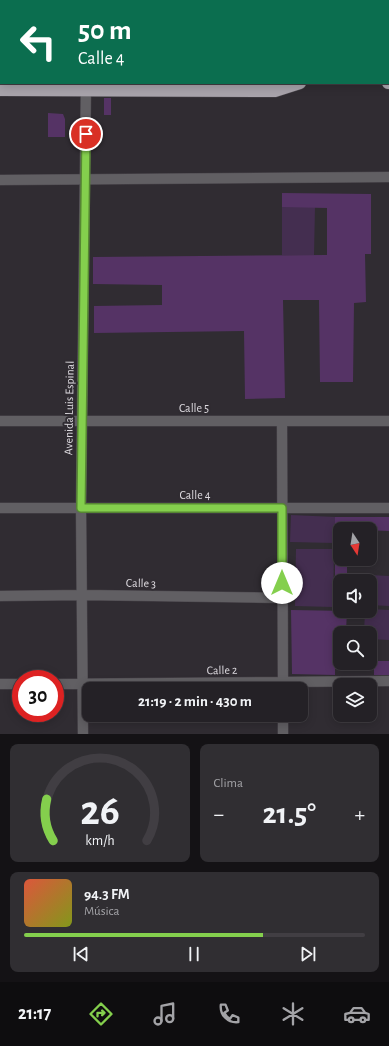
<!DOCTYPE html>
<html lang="es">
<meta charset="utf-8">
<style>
body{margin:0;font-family:"Alegreya Sans",sans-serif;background:#302e32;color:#f1f3f6;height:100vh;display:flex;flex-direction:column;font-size:15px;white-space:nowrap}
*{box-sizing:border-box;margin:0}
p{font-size:13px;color:#a3a3a7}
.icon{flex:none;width:22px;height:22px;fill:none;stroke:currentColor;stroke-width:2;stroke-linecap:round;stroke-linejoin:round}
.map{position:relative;height:734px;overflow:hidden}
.side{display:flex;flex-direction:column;gap:10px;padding:10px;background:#141215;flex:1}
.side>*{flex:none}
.banner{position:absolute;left:0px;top:0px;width:389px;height:84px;box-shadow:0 2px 10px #0003,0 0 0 1px #413e43;background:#0b6e4f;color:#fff;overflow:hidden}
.needle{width:26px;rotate:168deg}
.controls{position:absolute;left:333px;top:522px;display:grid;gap:8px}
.controls a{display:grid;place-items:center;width:44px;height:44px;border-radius:8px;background:#242126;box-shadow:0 2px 10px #0003,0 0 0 1px #413e43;font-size:20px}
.speed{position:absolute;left:12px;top:670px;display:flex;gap:8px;font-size:20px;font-weight:700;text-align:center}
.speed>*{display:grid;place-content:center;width:52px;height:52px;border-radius:50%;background:#242126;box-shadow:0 2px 10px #0003,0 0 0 1px #413e43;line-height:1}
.speed .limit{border:6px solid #d22;background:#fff;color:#111}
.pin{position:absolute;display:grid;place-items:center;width:34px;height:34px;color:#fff;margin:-17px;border:2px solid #fff;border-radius:50%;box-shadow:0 1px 4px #0007}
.me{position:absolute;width:44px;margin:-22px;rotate:0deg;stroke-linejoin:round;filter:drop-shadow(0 0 3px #0008)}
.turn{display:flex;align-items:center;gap:14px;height:84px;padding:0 12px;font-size:18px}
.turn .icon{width:52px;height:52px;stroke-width:2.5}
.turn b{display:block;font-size:28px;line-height:34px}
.big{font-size:30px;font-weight:700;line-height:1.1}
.side .tile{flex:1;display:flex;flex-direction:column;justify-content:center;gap:6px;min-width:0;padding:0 14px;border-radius:8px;background:#302e32}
.side .dial{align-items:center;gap:0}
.dial svg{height:104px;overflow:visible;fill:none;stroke:#413e43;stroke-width:7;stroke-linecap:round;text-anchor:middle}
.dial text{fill:#f1f3f6;stroke:none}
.song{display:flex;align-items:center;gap:12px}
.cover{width:48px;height:48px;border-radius:6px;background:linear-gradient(135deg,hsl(10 70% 55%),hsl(70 70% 35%))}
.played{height:4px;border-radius:2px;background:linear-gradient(90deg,#84cf4d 70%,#413e43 70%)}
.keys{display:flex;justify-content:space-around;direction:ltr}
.heat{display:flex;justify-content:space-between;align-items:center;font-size:22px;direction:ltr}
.side .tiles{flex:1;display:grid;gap:10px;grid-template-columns:1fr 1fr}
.tile:last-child{grid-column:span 2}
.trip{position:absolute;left:82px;top:682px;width:226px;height:40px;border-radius:8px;background:#242126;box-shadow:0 2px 10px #0003,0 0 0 1px #413e43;font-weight:700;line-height:40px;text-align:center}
.tab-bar{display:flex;height:64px;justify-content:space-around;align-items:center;background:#0e0d0f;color:#a3a3a7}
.tab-bar .icon{width:28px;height:28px}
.tab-bar .current{color:#84cf4d}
.tab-bar b{font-size:18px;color:#f1f3f6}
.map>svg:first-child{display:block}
.green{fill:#442e50}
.building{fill:#553365}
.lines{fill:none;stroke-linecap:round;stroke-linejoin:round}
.minor-casing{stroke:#4c484e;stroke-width:11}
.major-casing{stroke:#4c484e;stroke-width:11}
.highway-casing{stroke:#4c484e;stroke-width:13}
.minor{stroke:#615f63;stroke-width:10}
.major{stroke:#949097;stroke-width:10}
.highway{stroke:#a8a3ab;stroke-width:12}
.route-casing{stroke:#568732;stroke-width:10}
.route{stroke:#84cf4d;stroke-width:7}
.labels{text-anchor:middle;stroke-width:4;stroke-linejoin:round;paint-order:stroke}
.street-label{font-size:12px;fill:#dedbe0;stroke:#302c32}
</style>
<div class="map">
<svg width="389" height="734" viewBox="0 0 389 734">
<rect width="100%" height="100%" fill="#302c32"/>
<!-- green -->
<path class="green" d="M282,207H315L314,255H282Z
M291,515L335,517V543L290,542Z
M296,549H334L333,607L295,606Z
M368,575L389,576V606L370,605V581H368Z
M370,609L389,610V640L370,639V633H364L365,611H370Z"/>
<!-- building -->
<path class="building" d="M104,98H111V115H104Z
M48,113L63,114L65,119V137H48Z
M282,193L371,194V254H365L366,302L354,303L353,382H320L319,300H283L285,398L245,399L244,331L94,333V306L162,305V285L93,284V257L327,255V208L282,207Z
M335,517H389V531L335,529Z
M335,559H347V581H335Z
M291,610L347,611L346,631H335V675L292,674Z
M374,661H389V675H374Z"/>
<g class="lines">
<!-- minor casing -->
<g class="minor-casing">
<path id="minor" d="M89,1V0
M0,180L389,177
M0,421H389
M282,421L283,689
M0,508H389
M0,596L83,595L282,598
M0,684H21
M55,684L389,681
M83,734L81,508L86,83
M283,734V715"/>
</g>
<!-- major casing -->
<g class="major-casing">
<path id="major" d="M260,1L262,0
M341,1L342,0
M0,49H1"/>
</g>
<!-- highway casing -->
<g class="highway-casing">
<path id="highway" d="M284,1L286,0
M315,1L317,0
M388,48H389
M0,62H1
M388,63H389
M0,73H1
M388,83H389
M0,90L275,91L300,83"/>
</g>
<!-- minor -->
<use href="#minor" class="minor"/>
<!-- major -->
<use href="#major" class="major"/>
<!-- highway -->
<use href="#highway" class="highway"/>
</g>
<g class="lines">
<!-- route casing -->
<g class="route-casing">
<path id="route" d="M86,134L81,508H282V583"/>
</g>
<!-- route -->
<use href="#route" class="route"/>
</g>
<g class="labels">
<!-- street labels -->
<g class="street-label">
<text transform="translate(69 408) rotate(-89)" y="4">Avenida Luis Espinal</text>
<text x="194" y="412">Calle 5</text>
<text x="195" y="499">Calle 4</text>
<text transform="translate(141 583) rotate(1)" y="4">Calle 3</text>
<text transform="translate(222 670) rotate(-1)" y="4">Calle 2</text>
</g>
</g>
</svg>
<div class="controls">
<a><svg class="needle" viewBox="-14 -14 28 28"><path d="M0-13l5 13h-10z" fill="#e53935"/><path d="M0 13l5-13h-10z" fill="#a3a3a7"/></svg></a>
<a><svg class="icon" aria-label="sound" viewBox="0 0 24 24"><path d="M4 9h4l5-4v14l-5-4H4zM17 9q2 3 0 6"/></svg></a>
<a><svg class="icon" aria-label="search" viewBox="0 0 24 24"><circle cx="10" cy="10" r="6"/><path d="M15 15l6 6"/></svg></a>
<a><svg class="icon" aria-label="layers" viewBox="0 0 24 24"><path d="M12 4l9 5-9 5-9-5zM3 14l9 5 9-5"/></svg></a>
</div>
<div class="speed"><div class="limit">30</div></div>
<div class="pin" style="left:86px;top:134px;background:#d93025"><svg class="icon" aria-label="arrive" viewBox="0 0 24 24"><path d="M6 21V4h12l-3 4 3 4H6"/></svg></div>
<svg class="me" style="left:282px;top:583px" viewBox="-20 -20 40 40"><circle r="19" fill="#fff"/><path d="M0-13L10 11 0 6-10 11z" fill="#84cf4d"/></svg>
<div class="trip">21:19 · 2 min · 430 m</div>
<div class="banner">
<div class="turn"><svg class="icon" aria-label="left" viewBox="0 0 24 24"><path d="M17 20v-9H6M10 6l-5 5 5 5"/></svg><div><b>50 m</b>Calle 4</div></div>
</div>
</div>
<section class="side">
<div class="tiles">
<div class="tile dial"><svg viewBox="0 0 100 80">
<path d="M14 69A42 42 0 1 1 86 69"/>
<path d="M14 69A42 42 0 0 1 9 37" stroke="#84cf4d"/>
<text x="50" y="56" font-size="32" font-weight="700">26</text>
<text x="50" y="72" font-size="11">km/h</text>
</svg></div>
<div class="tile"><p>Clima</p>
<div class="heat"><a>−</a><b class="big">21.5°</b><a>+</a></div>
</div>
<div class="tile">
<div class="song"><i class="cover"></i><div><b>94.3 FM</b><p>Música</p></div></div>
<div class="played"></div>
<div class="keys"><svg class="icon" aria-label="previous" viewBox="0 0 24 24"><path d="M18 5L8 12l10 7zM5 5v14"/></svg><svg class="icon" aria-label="pause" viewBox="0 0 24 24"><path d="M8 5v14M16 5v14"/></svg><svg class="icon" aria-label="next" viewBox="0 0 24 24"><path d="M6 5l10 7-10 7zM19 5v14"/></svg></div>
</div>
</div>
</section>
<nav class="tab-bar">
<b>21:17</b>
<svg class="icon current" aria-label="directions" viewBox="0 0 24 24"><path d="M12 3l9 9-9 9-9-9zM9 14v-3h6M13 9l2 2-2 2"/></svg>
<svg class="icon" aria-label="music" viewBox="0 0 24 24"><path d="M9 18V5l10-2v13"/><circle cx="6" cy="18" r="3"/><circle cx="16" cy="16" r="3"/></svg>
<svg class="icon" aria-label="phone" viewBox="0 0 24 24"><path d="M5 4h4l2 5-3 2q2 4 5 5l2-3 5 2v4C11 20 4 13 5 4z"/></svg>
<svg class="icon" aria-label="climate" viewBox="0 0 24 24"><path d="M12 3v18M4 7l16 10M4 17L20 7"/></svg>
<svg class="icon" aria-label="car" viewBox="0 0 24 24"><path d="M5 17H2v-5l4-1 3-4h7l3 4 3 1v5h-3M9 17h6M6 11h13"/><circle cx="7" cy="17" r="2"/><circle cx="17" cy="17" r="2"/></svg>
</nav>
